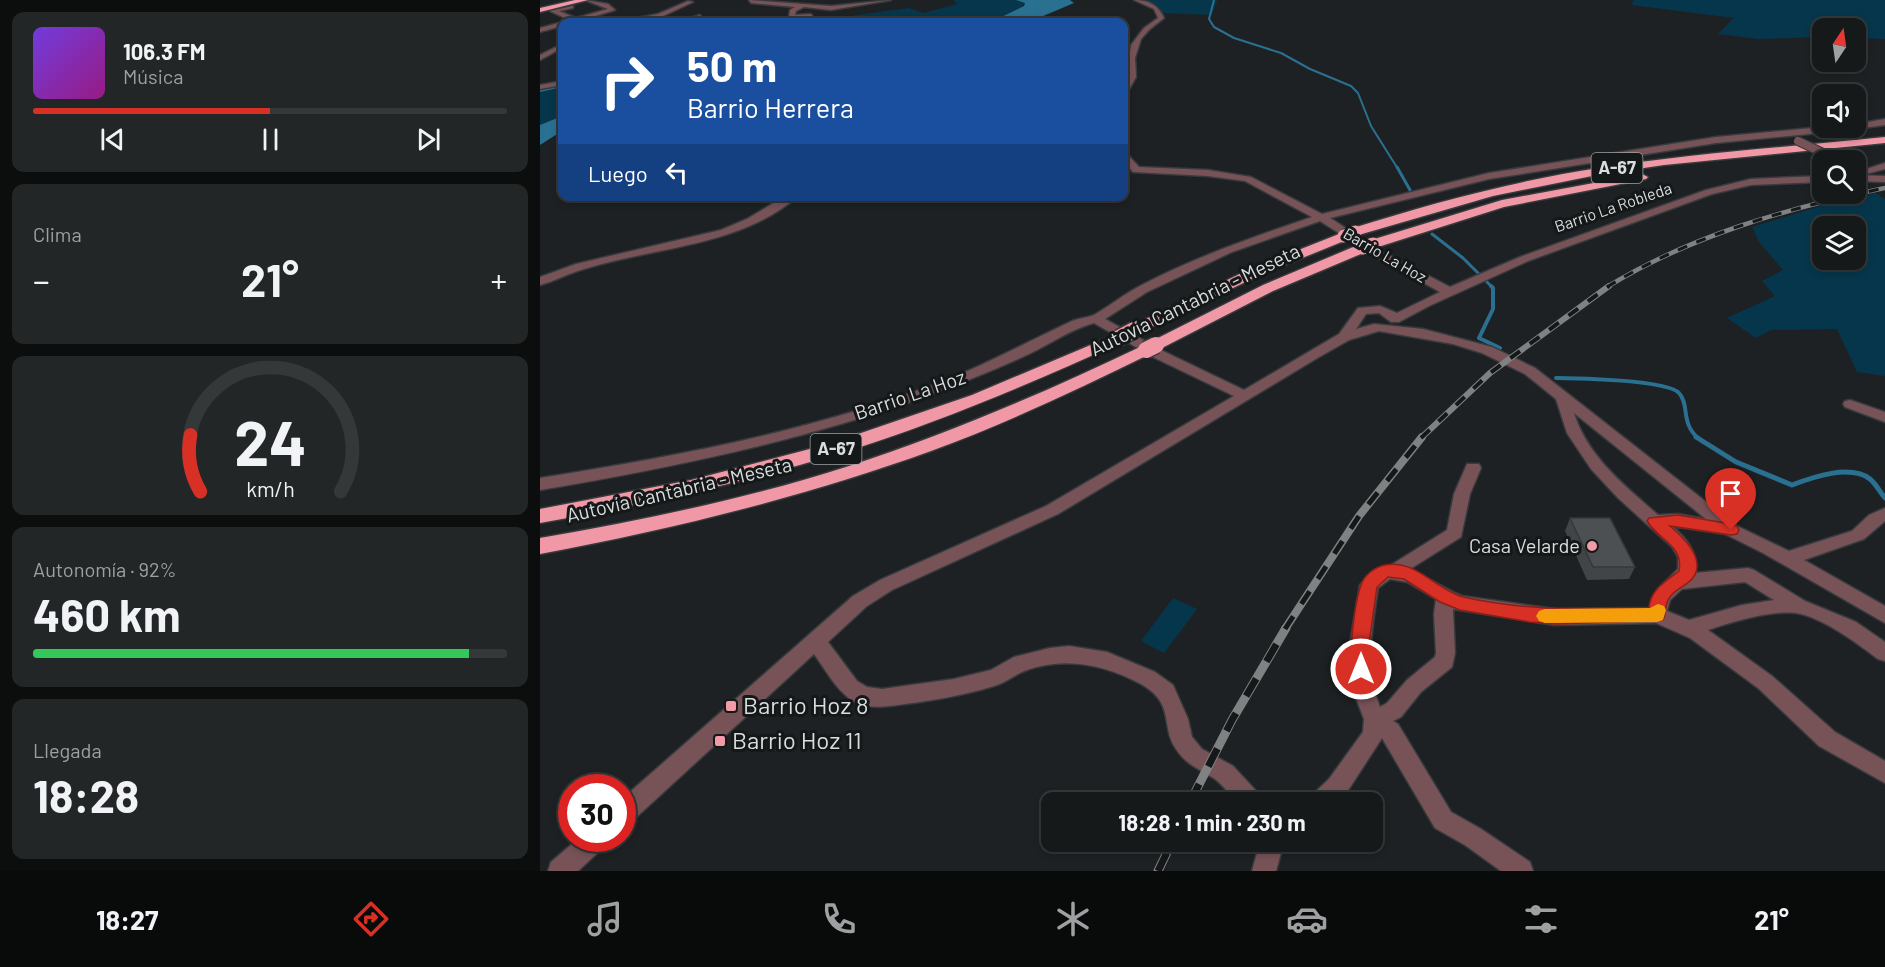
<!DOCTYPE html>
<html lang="es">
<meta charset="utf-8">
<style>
body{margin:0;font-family:Barlow,sans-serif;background:#232627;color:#f1f3f6;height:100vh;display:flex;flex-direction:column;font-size:22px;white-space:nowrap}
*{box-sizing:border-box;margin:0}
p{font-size:20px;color:#9ea0a2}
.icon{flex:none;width:33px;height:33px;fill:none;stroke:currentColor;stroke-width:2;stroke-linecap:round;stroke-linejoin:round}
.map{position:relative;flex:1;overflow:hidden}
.drawer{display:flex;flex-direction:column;gap:12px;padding:12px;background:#0c0e0e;width:540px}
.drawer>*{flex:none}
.top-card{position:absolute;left:18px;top:18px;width:570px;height:183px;border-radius:12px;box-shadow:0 3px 9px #0003,0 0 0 2px #353839;background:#1a4fa0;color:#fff;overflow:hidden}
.needle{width:39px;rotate:13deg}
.controls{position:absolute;left:1272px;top:18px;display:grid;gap:12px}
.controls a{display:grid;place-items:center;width:54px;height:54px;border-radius:12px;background:#16191a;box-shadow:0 3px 9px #0003,0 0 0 2px #353839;font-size:30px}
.speed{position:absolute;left:18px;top:774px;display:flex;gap:12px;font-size:30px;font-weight:700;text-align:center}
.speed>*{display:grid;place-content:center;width:78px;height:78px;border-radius:50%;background:#16191a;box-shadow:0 3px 9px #0003,0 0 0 2px #353839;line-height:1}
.speed .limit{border:9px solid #d22;background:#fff;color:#111}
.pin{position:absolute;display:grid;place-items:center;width:51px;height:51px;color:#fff;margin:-62px -26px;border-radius:50% 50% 50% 0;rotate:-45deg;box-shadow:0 0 6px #0007}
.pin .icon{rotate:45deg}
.me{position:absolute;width:66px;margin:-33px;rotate:0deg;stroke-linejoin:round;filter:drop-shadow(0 0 4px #0008)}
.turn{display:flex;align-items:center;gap:21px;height:126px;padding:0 30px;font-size:27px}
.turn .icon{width:78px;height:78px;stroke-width:2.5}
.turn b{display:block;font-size:42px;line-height:51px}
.then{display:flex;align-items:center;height:57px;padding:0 30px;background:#0003;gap:12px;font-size:22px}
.big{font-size:45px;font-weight:700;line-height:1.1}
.drawer .widget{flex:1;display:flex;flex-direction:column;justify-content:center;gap:9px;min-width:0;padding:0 21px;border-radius:12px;background:#232627}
.drawer .dial{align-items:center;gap:0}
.dial svg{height:156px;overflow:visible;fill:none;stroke:#353839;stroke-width:7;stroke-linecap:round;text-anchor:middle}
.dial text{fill:#f1f3f6;stroke:none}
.song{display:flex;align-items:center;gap:18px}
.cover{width:72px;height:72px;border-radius:9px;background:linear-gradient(135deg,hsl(260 70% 55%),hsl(310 70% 35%))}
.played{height:6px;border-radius:3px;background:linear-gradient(90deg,#d93025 50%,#353839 50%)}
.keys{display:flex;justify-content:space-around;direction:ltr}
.heat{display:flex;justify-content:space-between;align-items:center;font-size:33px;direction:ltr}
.charge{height:9px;border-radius:4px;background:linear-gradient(90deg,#34c759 92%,#353839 0)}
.trip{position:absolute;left:501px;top:792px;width:342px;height:60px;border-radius:12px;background:#16191a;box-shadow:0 3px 9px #0003,0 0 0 2px #353839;font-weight:700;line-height:60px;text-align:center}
.tabs{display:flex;height:96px;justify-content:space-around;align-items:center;background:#090a0a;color:#9ea0a2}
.tabs .icon{width:42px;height:42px}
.tabs .current{color:#d93025}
.tabs b{font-size:27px;color:#f1f3f6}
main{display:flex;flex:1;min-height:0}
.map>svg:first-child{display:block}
.green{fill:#06364b;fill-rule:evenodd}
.water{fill:#2a7091}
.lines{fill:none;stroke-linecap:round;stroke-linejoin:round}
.stream-far3{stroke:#2a7091;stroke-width:2}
.stream-far2{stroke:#2a7091;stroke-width:3}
.stream-far1{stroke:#2a7091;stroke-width:4}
.stream{stroke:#2a7091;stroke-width:5}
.minor-casing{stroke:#383b3d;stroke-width:3}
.highway-casing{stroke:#383b3d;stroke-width:3}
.minor{fill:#775358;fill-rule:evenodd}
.highway{fill:#f198a6;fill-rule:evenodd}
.rail-far3-casing{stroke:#7f8183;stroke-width:4.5}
.rail-far2-casing{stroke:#7f8183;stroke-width:6}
.rail-far1-casing{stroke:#7f8183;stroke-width:8}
.rail-casing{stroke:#7f8183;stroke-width:9}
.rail-far3{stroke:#151819;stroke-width:3;stroke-dasharray:10;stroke-linecap:butt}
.rail-far2{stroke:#151819;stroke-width:4;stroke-dasharray:12;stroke-linecap:butt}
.rail-far1{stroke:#151819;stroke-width:5;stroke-dasharray:15;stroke-linecap:butt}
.rail{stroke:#151819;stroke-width:7;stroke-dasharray:20;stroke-linecap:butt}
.minor-bridge-casing{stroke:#383b3d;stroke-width:10;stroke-linecap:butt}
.highway-bridge-far1-casing{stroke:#383b3d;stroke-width:15;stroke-linecap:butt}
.highway-bridge-casing{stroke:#383b3d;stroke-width:19;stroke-linecap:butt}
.minor-bridge{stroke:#775358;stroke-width:8}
.highway-bridge-far1{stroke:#f198a6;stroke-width:13}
.highway-bridge{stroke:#f198a6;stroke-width:16}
.wall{fill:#414547}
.building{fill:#4c5052;stroke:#353839;stroke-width:1.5}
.route{fill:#d93025;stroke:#8d1f18;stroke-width:1.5}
.slow{fill:#f59e0b}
.poi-dot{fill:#f39aa8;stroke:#151819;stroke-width:2}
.labels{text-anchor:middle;stroke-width:6;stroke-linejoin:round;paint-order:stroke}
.far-street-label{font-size:16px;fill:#dadcde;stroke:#151819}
.shield{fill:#151819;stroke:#9fa1a3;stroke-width:1.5}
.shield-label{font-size:18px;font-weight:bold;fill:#dadcde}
.street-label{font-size:20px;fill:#dadcde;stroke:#151819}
.poi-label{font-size:20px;fill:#dadcde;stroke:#151819;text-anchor:end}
.near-poi-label{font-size:24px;fill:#dadcde;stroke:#151819;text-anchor:start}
</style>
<main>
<section class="drawer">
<div class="widget">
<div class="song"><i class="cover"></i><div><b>106.3 FM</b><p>Música</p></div></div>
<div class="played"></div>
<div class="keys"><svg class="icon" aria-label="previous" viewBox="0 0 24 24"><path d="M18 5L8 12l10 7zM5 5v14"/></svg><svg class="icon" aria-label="pause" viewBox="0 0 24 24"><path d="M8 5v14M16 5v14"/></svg><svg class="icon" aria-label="next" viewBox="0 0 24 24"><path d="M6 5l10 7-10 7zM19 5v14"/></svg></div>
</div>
<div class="widget"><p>Clima</p>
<div class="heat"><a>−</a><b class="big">21°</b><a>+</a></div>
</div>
<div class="widget dial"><svg viewBox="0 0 100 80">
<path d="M14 69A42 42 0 1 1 86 69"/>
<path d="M14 69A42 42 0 0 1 9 40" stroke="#d93025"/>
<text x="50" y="56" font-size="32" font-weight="700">24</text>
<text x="50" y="72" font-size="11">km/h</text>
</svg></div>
<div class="widget"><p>Autonomía · 92%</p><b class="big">460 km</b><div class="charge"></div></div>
<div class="widget"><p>Llegada</p><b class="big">18:28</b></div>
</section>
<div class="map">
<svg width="1345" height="871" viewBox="0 0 1345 871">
<rect width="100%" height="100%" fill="#1e2123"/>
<!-- green -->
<path class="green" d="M414,0H476L485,3L479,10L451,22H301L316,15L369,8L383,13L417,4Z
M598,0H677L672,15L620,13L617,7Z
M1094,0H1345V39L1316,38V28H1282V37L1219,39L1178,34L1194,18L1091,5Z
M22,85V116L0,125V91Z
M1336,193L1345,199V376L1317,372L1297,329L1231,330L1216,338L1187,318L1235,296L1222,281L1243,270L1219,242L1212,227L1290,203ZM1282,226H1316V260H1282Z
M633,598L657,609L624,653L601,641Z"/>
<!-- water -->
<path class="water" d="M476,0H530L534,3L489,22H451L484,6L485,3Z
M22,116V131L0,145V125Z"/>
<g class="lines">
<!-- stream-far3 -->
<path class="stream-far3" d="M674,0L669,19L674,27L694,38L741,53L770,69L811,86L818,93L831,126L858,169
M443,22L458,21
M0,91L22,86"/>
<!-- stream-far2 -->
<path class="stream-far2" d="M857,167L870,190
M892,234L923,258L952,287"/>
<!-- stream-far1 -->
<path class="stream-far1" d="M951,286L953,288V309L939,338L960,348
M1016,378C1037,378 1127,380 1139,393C1150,405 1140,422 1158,438"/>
<!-- stream -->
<path class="stream" d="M1156,437L1196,462L1252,485C1273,477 1310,464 1330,479C1336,484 1340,492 1345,498"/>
<!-- minor casing -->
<g class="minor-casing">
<path id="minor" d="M45,0L68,4L75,10L36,22H24L29,20L10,11L33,6V8L19,11L36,18L68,9Z
M209,0L291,6L351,0L291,10L264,7L256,11L255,15L271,14L273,17L252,19L249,17L250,10L255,7L211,3Z
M594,0C609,0 618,5 624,18L610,29L601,39L595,58L596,77L587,93H584L591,45L604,28L618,18L614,9Z
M148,1L153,2L121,17L76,22L118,14Z
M160,15L162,18L139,22L140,21Z
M22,22V26L0,32V28Z
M22,44V48L0,60V55Z
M22,81V85L0,89V85Z
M1345,119V125L1316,129L1313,128H1316V124Z
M1282,127L1305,128L1301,131L1176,143L949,179L790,218L843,252L910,287L980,257L1166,190L1211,179L1282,176V182L1211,185L1172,194L988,261L889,306L859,322H851L839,313L826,314L816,329L834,324L883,329L952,347L995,368L1197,526L1249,551L1312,531L1329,515L1345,508V521L1324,539L1264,560L1345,606V623L1223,553L1185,534L1132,526C1147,539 1159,553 1155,573L1208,568L1214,570L1265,601L1316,622L1345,642V661L1338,659C1317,643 1282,617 1256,613C1231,610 1192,622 1168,630L1232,676L1295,732L1345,761V783L1279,746L1218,688L1150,638L1116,623L1015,625L913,609L915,653L912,667L881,692L861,717L853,721L858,724L911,812L941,829L990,862L993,871H961L925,845L895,828L842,738L805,795L797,802H770L773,794L789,779L823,732L824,719L812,688L809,649L820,585L833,571L851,565L907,530L914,494L927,464H939L941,468L930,494L921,537L870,569L915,593L922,596L1015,609L1109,608L1117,590L1138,569V557L1132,547L1078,498L1051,469L1027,433L1016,399L985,374L942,353L913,344L839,331L809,340L779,357L518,514L352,590L327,606L288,642L317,681L327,687L342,689L414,679L451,670L474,657L510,648L529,646L567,652L615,672L633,685L648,719L652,737L662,749L693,766L719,794L722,802H697C690,795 683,785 675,779C660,769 646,765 636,749C620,726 636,704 601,684C566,665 525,656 487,670C475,674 466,683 454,686C425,695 395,700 365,704C349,706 330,710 315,702C297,692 286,670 274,654L90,823L82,826V799L313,596L340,580L506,506L694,396L615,358L554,323C531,329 510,344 489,354C453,371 416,385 379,399C256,442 129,468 0,490V478C138,456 278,430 409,379C451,362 491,340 532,321C539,318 547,318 554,315C570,306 584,294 600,286C655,257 714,237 772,217L705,181L668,176L593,172L584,161V153L587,154L599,167L668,170L711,177L782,214L949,173L1176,137ZM780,221L835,256L900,292L857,313L840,306L818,308L799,334L704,390L625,352L565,319L607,292L692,252ZM1034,413L1166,519L1138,514L1118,515C1085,486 1047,456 1034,413ZM850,579L867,582L896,599L894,614L896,653L895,657L867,680L847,703L840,707C824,667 832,629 838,588ZM1205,582L1234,600L1202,605L1149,620L1127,611L1130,600L1142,589Z
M1345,163V169L1322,175L1317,172Z
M1316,175L1345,176V182L1316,181Z
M245,196H258C200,247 114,247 44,269C29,273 15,281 0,285V277L36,264L181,230L207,219Z
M1310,400L1345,412V422L1305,407L1303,404L1305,401Z
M39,838H69L65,846L38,871H8L11,862Z
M720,842H744L736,871H712Z"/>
</g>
<!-- highway casing -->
<g class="highway-casing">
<path id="highway" d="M35,0H48L0,12V8Z
M1345,137V143L1124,165L1057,175L953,196L815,236L809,232L810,229C892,203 974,181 1059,168C1154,153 1250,147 1345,137Z
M1102,174L1108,177L1106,179L964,207L838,247H829L828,251L733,291L622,348L613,349L612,353C539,389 467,423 391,451C264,497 133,529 0,554V538C103,520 206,499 306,467C407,434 504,393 600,347L609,346L610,342L723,285L818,245H827L828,241L962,200Z
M804,232L809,233L810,236L809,239L718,276L599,333H589L586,330L589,327L708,270Z
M579,333L584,335L587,338L584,341C492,383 398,423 301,453C202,483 102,505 0,523V509L151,480L289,444L432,395Z"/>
</g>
<!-- minor -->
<use href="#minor" class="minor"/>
<!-- highway -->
<use href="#highway" class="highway"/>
<!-- rail-far3 casing -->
<g class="rail-far3-casing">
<path id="rail-far3" d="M1067,287C1152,235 1248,208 1345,188"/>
</g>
<!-- rail-far2 casing -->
<g class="rail-far2-casing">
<path id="rail-far2" d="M881,438L950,373L1069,286"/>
</g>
<!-- rail-far1 casing -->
<g class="rail-far1-casing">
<path id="rail-far1" d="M745,629L819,516L882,437"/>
</g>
<!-- rail casing -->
<g class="rail-casing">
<path id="rail" d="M650,802L692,720L746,628
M618,871L632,842"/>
</g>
<!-- rail-far3 -->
<use href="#rail-far3" class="rail-far3"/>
<!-- rail-far2 -->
<use href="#rail-far2" class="rail-far2"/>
<!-- rail-far1 -->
<use href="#rail-far1" class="rail-far1"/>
<!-- rail -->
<use href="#rail" class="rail"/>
<!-- minor-bridge casing -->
<g class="minor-bridge-casing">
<path id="minor-bridge" d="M1258,141L1298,160"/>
</g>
<!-- highway-bridge-far1 casing -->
<g class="highway-bridge-far1-casing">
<path id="highway-bridge-far1" d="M804,236L815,232
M823,248L833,244"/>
</g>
<!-- highway-bridge casing -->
<g class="highway-bridge-casing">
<path id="highway-bridge" d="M579,338L594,330
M606,350L616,345"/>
</g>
<!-- minor-bridge -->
<use href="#minor-bridge" class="minor-bridge"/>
<!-- highway-bridge-far1 -->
<use href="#highway-bridge-far1" class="highway-bridge-far1"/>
<!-- highway-bridge -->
<use href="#highway-bridge" class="highway-bridge"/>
</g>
<!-- wall -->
<path class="wall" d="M1030,518L1095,567L1089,579L1047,580L1025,531Z"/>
<!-- building -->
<path class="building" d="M1030,518H1070L1095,567H1053Z"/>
<!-- route -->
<path class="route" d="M1138,515L1191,524L1197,526L1199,530L1197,534L1191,535L1130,526C1143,537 1168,560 1152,579C1146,586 1135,589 1130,597C1124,604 1127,612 1123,620L1016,624L990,622L920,610L900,602L864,579L848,577L837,587L828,650L830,669L827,674L821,677L814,674C807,659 815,602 821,585C824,575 835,567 845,565C876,559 896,590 923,597C987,611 1045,610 1109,608C1110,590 1126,581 1139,571C1144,545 1118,540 1107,521L1109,518Z"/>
<!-- slow -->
<path class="slow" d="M1118,604L1124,606L1126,610L1123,620L1117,622L1005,623L999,621L996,616L999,611L1005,609L1110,608Z"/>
<!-- markers -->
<g class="poi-dot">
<circle cx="1052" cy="546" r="6"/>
<rect x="185" y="700" width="12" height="12" rx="3"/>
<rect x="174" y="735" width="12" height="12" rx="3"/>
</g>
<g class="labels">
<!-- far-street labels -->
<g class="far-street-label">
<text transform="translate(1073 207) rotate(-19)" y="6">Barrio La Robleda</text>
<text transform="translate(845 255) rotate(30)" y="6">Barrio La Hoz</text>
</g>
<!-- shield labels -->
<g class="shield">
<rect x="1051.5" y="153" width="51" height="30" rx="4.5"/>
<rect x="270.5" y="434" width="51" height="30" rx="4.5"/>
</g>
<g class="shield-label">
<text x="1077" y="174">A-67</text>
<text x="296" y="455">A-67</text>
</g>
<!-- street labels -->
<g class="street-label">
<text transform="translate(655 300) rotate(-26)" y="7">Autovía Cantabria - Meseta</text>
<text transform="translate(370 395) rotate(-19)" y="7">Barrio La Hoz</text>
<text transform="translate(139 490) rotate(-13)" y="7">Autovía Cantabria - Meseta</text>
</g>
<!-- poi labels -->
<g class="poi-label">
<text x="1040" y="553">Casa Velarde</text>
</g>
<!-- near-poi labels -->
<g class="near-poi-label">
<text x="203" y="714">Barrio Hoz 8</text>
<text x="192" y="749">Barrio Hoz 11</text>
</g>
</g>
</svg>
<div class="controls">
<a><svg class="needle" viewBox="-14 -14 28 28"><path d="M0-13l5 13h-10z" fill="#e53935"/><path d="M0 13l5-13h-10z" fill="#9ea0a2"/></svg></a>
<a><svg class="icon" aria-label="sound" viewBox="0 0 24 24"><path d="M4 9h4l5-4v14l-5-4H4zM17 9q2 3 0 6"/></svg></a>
<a><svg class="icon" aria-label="search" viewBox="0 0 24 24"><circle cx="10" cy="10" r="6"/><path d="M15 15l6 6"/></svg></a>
<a><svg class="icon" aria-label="layers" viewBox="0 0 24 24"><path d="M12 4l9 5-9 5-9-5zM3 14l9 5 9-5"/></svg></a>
</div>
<div class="speed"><div class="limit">30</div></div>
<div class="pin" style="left:1191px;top:530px;background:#d93025"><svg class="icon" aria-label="arrive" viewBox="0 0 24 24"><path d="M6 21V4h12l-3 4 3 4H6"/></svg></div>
<svg class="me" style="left:821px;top:669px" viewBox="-20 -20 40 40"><circle r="17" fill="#d93025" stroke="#fff" stroke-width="3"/><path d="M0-11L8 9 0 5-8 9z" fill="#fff"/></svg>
<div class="trip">18:28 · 1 min · 230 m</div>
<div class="top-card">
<div class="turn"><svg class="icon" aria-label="right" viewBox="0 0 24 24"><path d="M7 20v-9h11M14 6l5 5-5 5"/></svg><div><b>50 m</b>Barrio Herrera</div></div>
<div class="then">Luego<svg class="icon" aria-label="left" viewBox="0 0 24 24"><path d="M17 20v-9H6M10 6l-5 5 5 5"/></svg></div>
</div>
</div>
</main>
<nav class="tabs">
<b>18:27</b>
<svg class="icon current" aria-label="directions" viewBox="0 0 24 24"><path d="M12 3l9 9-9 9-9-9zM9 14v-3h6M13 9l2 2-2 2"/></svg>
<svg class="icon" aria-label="music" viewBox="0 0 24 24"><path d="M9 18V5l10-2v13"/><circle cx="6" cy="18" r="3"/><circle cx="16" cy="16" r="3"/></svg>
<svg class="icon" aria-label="phone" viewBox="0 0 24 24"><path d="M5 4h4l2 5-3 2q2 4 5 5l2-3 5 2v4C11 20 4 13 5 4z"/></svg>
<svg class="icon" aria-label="climate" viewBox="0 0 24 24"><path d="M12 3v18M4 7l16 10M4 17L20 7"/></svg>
<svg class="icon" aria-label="car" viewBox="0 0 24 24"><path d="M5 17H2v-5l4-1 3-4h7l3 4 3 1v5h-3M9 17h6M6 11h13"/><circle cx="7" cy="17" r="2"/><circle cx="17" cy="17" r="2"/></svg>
<svg class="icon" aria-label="filters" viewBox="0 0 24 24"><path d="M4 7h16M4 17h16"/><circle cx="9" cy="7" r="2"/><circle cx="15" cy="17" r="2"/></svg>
<b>21°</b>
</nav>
